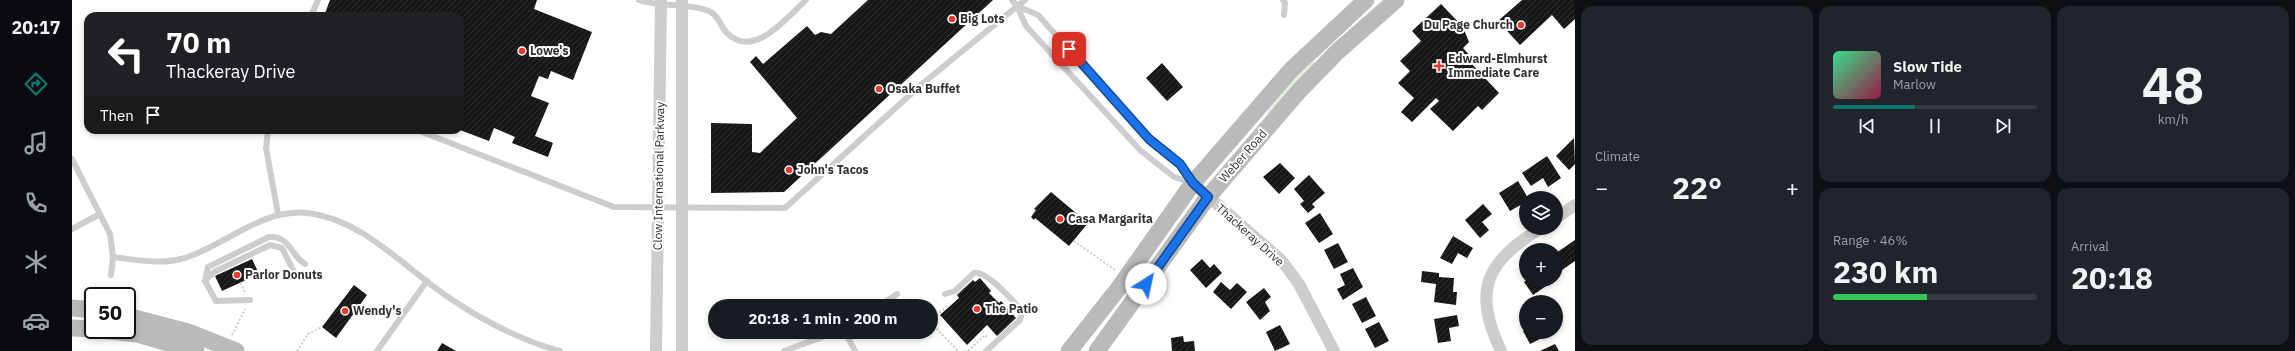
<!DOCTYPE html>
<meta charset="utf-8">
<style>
body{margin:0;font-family:"IBM Plex Sans",sans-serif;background:#20242c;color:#f1f3f6;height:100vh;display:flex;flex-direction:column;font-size:15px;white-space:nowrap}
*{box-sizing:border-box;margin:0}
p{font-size:13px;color:#9ea1a6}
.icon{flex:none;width:22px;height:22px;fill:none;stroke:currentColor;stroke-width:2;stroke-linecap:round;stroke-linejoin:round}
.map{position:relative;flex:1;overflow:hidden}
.drawer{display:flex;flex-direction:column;gap:6px;padding:6px;background:#0d0f14;width:720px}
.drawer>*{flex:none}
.top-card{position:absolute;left:12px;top:12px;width:380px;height:122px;border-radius:12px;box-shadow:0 2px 6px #0003;background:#202124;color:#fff;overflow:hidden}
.controls{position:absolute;left:1447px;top:191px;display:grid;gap:8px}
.controls a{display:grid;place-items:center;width:44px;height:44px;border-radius:50%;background:#171b24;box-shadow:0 2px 6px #0003;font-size:20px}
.speed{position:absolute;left:12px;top:287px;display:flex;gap:8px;font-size:20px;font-weight:700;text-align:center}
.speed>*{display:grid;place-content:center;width:52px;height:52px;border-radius:50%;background:#171b24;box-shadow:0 2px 6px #0003;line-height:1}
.speed .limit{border:2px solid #111;border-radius:6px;background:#fff;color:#111}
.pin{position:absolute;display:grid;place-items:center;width:34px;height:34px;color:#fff;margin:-17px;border-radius:8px;box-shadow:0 2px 6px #0006}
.me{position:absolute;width:44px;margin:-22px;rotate:35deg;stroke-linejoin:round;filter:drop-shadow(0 0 3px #0008)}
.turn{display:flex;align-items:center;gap:14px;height:84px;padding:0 16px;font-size:18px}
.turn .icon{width:52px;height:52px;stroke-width:2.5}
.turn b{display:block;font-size:28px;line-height:34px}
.then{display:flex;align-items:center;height:38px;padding:0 16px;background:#0003;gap:8px;font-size:15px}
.big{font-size:30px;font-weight:700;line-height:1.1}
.drawer .tile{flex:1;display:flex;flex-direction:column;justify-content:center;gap:6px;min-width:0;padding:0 14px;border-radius:12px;background:#20242c}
.drawer .dial{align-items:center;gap:0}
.dial b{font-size:52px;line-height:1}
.song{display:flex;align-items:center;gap:12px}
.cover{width:48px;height:48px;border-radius:6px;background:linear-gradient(135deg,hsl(150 70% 55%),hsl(340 70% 35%))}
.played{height:4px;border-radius:2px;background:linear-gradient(90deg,#0f766e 40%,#363941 40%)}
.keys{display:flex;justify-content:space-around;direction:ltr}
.heat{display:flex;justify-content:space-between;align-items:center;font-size:22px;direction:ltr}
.charge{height:6px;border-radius:3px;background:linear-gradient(90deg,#34c759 46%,#363941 0)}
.drawer .tiles{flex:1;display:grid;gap:6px;grid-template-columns:repeat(3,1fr)}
.tile:first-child{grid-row:span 2}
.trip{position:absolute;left:636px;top:299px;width:230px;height:40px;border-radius:20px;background:#171b24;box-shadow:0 2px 6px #0003;font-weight:700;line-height:40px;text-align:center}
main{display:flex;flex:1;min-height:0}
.tab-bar{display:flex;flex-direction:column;width:72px;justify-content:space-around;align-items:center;background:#090b0e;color:#9ea1a6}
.tab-bar .icon{width:28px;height:28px}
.tab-bar .on{color:#0f766e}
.tab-bar b{font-size:18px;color:#f1f3f6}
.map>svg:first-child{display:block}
.green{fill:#e5edde}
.building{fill:url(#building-hatch)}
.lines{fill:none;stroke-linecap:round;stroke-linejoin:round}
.path{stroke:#cdcdcd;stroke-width:2;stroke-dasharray:2 2;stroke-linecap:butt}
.service{stroke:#cdcdcd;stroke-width:6}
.minor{stroke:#cdcdcd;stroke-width:12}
.secondary{stroke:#bababa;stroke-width:17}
.route-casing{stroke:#114b97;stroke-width:10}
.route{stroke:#1a73e8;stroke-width:7}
.poi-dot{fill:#e53b34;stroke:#fff;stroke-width:1.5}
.labels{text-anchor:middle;stroke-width:4;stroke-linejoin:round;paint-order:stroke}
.poi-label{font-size:12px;font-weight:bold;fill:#303030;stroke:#fff;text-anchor:start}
.street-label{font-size:12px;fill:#303030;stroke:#fff}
</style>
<main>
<nav class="tab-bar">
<b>20:17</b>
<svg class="icon on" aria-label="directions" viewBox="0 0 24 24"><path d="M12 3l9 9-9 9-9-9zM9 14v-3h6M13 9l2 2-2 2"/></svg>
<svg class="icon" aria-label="music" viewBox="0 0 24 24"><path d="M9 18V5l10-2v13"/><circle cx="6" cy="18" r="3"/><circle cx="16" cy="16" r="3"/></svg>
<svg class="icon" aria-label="phone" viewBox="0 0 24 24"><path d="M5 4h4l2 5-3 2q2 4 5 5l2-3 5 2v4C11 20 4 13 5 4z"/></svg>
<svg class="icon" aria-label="climate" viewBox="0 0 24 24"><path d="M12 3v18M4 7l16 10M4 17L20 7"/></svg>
<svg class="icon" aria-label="car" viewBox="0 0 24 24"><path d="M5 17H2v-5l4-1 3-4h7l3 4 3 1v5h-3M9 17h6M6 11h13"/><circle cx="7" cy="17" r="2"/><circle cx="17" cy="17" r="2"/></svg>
</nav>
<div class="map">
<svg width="1503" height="351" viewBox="0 0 1503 351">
<defs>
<pattern id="building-hatch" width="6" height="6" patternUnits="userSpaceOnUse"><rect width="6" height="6" fill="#171717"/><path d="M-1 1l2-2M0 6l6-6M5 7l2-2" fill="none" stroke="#303030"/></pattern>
</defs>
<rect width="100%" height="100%" fill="#fff"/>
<!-- green -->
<path class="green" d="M1242,61L1243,63L1195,115L1194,114L1214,86Z"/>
<!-- building -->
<path class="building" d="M258,0H465L462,9L520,32L501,80L479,71L476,79L467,76L459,96L477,103L463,136L481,143L476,157L440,143L443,137L422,128L417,141L388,130V16H252Z
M796,0H921L712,192L639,193V123L680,124V152L688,153L725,118L678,62L684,56L691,64L735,26L743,35L749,32L759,34Z
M1450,0H1503V19L1492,29L1480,15L1448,45L1426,21Z
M1369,4L1391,27L1397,42L1391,48L1400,58L1397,61L1427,93L1410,110L1406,106L1381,131L1358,109L1367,101L1364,98L1340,122L1329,112L1342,98L1326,83L1338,71L1328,61L1349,41L1340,31Z
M1090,63L1111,87L1095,101L1074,78Z
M1502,138L1503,164L1497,170L1484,156Z
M1475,156L1489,178L1476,187L1471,178L1459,186L1450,173Z
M1208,163L1223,178L1207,194L1191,177Z
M1237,175L1253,193L1240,204L1243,207L1236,213L1228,204L1232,201L1222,189Z
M1446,181L1456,198H1454V202L1438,211L1427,193Z
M979,192L1016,223L997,246L963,218L962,220L959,217L964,210L962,209Z
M1411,204L1420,214L1410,222L1417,230L1408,238L1393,220Z
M1248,213L1261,234L1247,243L1233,223Z
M1381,236L1401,248L1395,258L1386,253L1380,264L1368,258Z
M1503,240V261L1487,272L1484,268V253Z
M1266,243L1276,262L1262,269L1252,250Z
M180,259L187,274L150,291L143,276Z
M1130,259L1138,268L1142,264L1150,273L1134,288L1118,270Z
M1281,268L1291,287L1271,300L1265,289L1273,285L1268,274Z
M1350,271L1367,273V277L1382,278L1381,292H1385L1384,305L1362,302L1364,284L1349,282Z
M908,278L919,291L917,293L927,303L929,301L944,318L925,336L915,325L895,345L868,315L887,298L885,295L901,280L903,282Z
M1455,280H1483L1461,295L1452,282Z
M1149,282L1158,290L1165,283L1175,292L1159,309L1141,292Z
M282,285L295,295L264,338L250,327Z
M1192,288L1199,297L1193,302L1198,311L1188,320L1174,302Z
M1294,297L1304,316L1290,323L1280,304Z
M1385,315L1387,326L1377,328L1379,341L1366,343L1362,319Z
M1307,322L1317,341L1303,348L1293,329Z
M1208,325L1218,344L1203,351L1194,332Z
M1454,329V332H1467L1470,338L1458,344L1451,331Z
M1111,336L1112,342L1122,341L1123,351H1100L1099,338Z
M370,343L384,351H365Z
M1483,344L1487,351H1468Z"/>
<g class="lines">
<!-- path -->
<path class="path" d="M1002,241L1043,270
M168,283L173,292
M859,321L877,304
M859,323L886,351
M160,335L173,309
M225,351L236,334L250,327
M896,351L913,335L916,338"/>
<!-- service -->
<path class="service" d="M567,0C588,8 614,2 637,11C646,15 648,25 654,32C681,61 714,18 734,0
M940,0L945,6L966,15L1077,139L1108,164L1120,182
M1211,0L1213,3L1212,15
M945,6L954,26L1069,151L1102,177L1120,183
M239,16L246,0
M196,130L194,148L206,214
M345,130L542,207L713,208L850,84L953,0
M0,159L38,234L41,257L39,275
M0,229L28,214
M41,257C65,260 89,265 113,258C154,245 190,208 236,213C288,219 328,263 369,292C402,316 449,341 488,351
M133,281L142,272L198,245L210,248L224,276
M873,294L883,291L902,273C914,270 943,302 950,312L948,320L914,351
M178,300L144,301L133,281L136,267L197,237C219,236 217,254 233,264
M807,306L825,294
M773,332L783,351
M305,351L355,281
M712,351L764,332"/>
<!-- minor -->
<path class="minor" d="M610,0V351
M1121,183L1210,261L1227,284L1262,351
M1484,218L1503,205
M584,351L589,0
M1429,351C1400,290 1414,262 1469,228"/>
<!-- secondary -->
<path class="secondary" d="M0,308L21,310
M55,316L116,332L164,351
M0,328L21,329
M29,330L65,334L124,351
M997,351L1046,289L1121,183L1219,70L1294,0
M1025,351L1136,197L1227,91L1265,52L1324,0"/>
</g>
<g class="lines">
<!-- route casing -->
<g class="route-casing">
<path id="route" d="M997,49L1077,139L1108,164L1121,183L1136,197L1074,284"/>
</g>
<!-- route -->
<use href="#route" class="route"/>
</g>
<!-- markers -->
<g class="poi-dot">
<circle cx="880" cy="19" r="4"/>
<circle cx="1449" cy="25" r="4"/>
<circle cx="450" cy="51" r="4"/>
<path d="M1365 60h4v4h4v4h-4v4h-4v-4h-4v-4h4z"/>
<circle cx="807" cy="89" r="4"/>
<circle cx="717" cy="170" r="4"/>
<circle cx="988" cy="219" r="4"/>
<circle cx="165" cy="275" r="4"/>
<circle cx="905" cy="309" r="4"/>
<circle cx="273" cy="311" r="4"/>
</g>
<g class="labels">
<!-- poi labels -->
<g class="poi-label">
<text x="888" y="23">Big Lots</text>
<text x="1441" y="29" text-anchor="end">Du Page Church</text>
<text x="458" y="55">Lowe's</text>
<text x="1376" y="63">Edward-Elmhurst<tspan x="1376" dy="14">Immediate Care</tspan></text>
<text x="815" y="93">Osaka Buffet</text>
<text x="725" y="174">John's Tacos</text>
<text x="996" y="223">Casa Margarita</text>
<text x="173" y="279">Parlor Donuts</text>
<text x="913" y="313">The Patio</text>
<text x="281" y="315">Wendy's</text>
</g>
<!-- street labels -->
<g class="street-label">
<text transform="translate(1171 156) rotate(-49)" y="4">Weber Road</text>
<text transform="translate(587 176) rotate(-89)" y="4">Clow International Parkway</text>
<text transform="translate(1178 235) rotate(42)" y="4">Thackeray Drive</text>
</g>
</g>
</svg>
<div class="controls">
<a><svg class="icon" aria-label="layers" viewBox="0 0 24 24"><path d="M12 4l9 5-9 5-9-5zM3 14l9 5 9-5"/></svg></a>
<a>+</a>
<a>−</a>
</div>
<div class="speed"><div class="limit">50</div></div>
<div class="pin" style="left:997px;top:49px;background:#d93025"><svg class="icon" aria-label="arrive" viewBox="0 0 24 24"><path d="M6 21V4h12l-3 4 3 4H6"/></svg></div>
<svg class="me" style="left:1074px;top:284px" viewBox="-20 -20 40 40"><circle r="19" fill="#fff"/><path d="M0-13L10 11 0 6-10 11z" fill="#1a73e8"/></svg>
<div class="trip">20:18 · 1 min · 200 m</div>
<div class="top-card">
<div class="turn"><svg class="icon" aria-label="left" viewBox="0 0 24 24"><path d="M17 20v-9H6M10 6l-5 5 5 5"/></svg><div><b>70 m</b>Thackeray Drive</div></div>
<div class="then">Then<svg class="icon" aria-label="arrive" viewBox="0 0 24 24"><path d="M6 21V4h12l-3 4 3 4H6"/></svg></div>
</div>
</div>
<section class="drawer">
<div class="tiles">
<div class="tile"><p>Climate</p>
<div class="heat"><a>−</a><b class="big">22°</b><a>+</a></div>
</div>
<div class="tile">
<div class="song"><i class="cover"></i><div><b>Slow Tide</b><p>Marlow</p></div></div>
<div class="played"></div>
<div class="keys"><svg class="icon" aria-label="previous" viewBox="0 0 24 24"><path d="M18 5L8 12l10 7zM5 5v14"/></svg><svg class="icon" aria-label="pause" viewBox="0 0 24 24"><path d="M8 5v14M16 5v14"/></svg><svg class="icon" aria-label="next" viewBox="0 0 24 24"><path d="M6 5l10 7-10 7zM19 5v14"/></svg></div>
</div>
<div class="tile dial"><b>48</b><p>km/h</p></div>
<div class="tile"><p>Range · 46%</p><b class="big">230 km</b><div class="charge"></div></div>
<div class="tile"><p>Arrival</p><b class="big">20:18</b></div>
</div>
</section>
</main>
